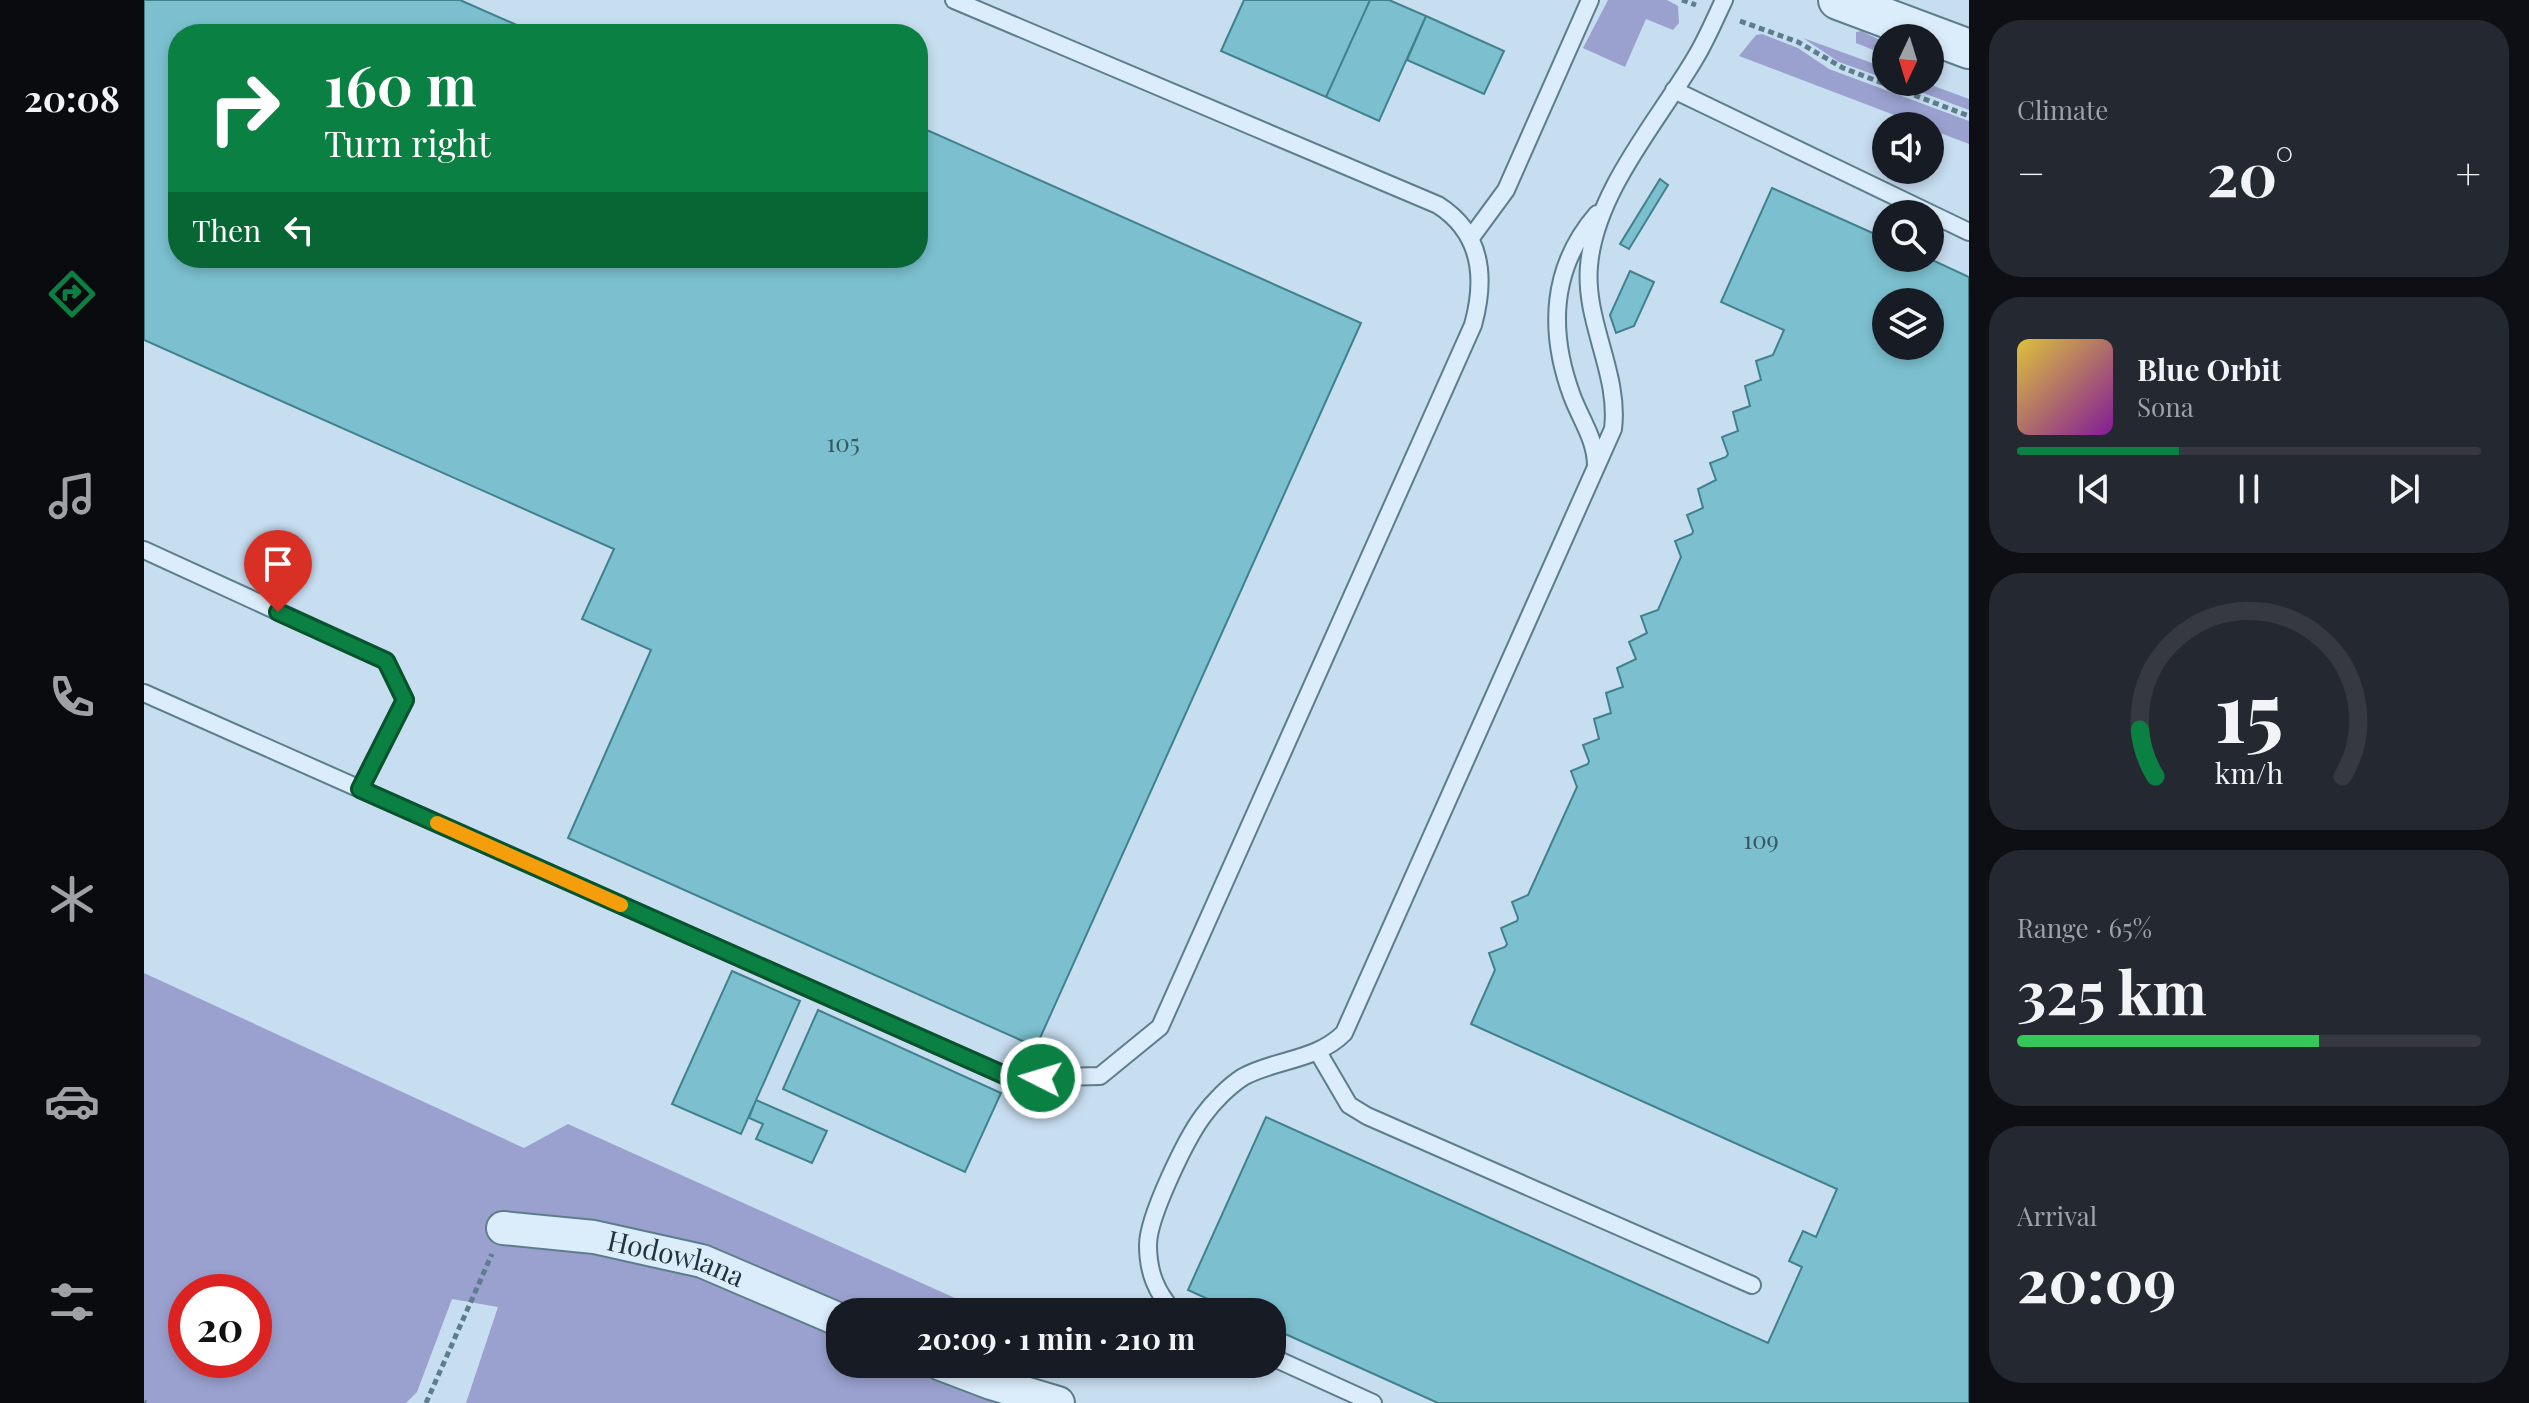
<!DOCTYPE html>
<meta charset="utf-8">
<style>
body{margin:0;font-family:"Playfair Display",serif;background:#242831;color:#f1f3f6;height:100vh;display:flex;flex-direction:column;font-size:30px;white-space:nowrap}
*{box-sizing:border-box;margin:0}
p{font-size:26px;color:#9ea1a6}
.icon{flex:none;width:44px;height:44px;fill:none;stroke:currentColor;stroke-width:2;stroke-linecap:round;stroke-linejoin:round}
.map{position:relative;flex:1;overflow:hidden}
.panel{display:flex;flex-direction:column;gap:20px;padding:20px;background:#0d0f14;width:560px}
.panel>*{flex:none}
.banner{position:absolute;left:24px;top:24px;width:760px;height:244px;border-radius:32px;box-shadow:0 4px 12px #0003;background:#0b8043;color:#fff;overflow:hidden}
.needle{width:52px;rotate:184deg}
.tools{position:absolute;left:1728px;top:24px;display:grid;gap:16px}
.tools a{display:grid;place-items:center;width:72px;height:72px;border-radius:50%;background:#171b24;box-shadow:0 4px 12px #0003;font-size:40px}
.speed{position:absolute;left:24px;top:1274px;display:flex;gap:16px;font-size:40px;font-weight:700;text-align:center}
.speed>*{display:grid;place-content:center;width:104px;height:104px;border-radius:50%;background:#171b24;box-shadow:0 4px 12px #0003;line-height:1}
.speed .limit{border:12px solid #d22;background:#fff;color:#111}
.pin{position:absolute;display:grid;place-items:center;width:68px;height:68px;color:#fff;margin:-82px -34px;border-radius:50% 50% 50% 0;rotate:-45deg;box-shadow:0 0 8px #0007}
.pin .icon{rotate:45deg}
.me{position:absolute;width:88px;margin:-44px;rotate:275deg;stroke-linejoin:round;filter:drop-shadow(0 0 6px #0008)}
.turn{display:flex;align-items:center;gap:28px;height:168px;padding:0 24px;font-size:36px}
.turn .icon{width:104px;height:104px;stroke-width:2.5}
.turn b{display:block;font-size:56px;line-height:68px}
.then{display:flex;align-items:center;height:76px;padding:0 24px;background:#0003;gap:16px;font-size:30px}
.big{font-size:60px;font-weight:700;line-height:1.1}
.panel .card{flex:1;display:flex;flex-direction:column;justify-content:center;gap:12px;min-width:0;padding:0 28px;border-radius:32px;background:#242831}
.panel .dial{align-items:center;gap:0}
.dial svg{height:208px;overflow:visible;fill:none;stroke:#363941;stroke-width:7;stroke-linecap:round;text-anchor:middle}
.dial text{fill:#f1f3f6;stroke:none}
.song{display:flex;align-items:center;gap:24px}
.cover{width:96px;height:96px;border-radius:12px;background:linear-gradient(135deg,hsl(50 70% 55%),hsl(290 70% 35%))}
.played{height:8px;border-radius:4px;background:linear-gradient(90deg,#0b8043 35%,#363941 35%)}
.keys{display:flex;justify-content:space-around;direction:ltr}
.heat{display:flex;justify-content:space-between;align-items:center;font-size:44px;direction:ltr}
.charge{height:12px;border-radius:6px;background:linear-gradient(90deg,#34c759 65%,#363941 0)}
.trip{position:absolute;left:682px;top:1298px;width:460px;height:80px;border-radius:32px;background:#171b24;box-shadow:0 4px 12px #0003;font-weight:700;line-height:80px;text-align:center}
main{display:flex;flex:1;min-height:0}
.dock{display:flex;flex-direction:column;width:144px;justify-content:space-around;align-items:center;background:#090b0e;color:#9ea1a6}
.dock .icon{width:56px;height:56px}
.dock .current{color:#0b8043}
.dock b{font-size:36px;color:#f1f3f6}
.map>svg:first-child{display:block}
.green{fill:#9aa1cf;fill-rule:evenodd}
.building{fill:#7cc0cf;stroke:#41818c;stroke-width:2;fill-rule:evenodd}
.lines{fill:none;stroke-linecap:round;stroke-linejoin:round}
.service-casing{stroke:#5c7e8c;stroke-width:20}
.minor-casing{stroke:#5c7e8c;stroke-width:36}
.tertiary-casing{stroke:#5c7e8c;stroke-width:42}
.path{stroke:#5c7e8c;stroke-width:5;stroke-dasharray:6 4;stroke-linecap:butt}
.service{stroke:#dbecfa;stroke-width:16}
.minor{stroke:#dbecfa;stroke-width:32}
.tertiary{stroke:#dbecfa;stroke-width:38}
.route-casing{stroke:#07532c;stroke-width:20}
.route{stroke:#0b8043;stroke-width:14}
.slow{stroke:#f59e0b;stroke-width:14}
.labels{text-anchor:middle;stroke-width:8;stroke-linejoin:round;paint-order:stroke}
.number-label{font-size:24px;fill:#375861}
.street-label{font-size:28px;fill:#20353c;stroke:#d7e8f7}
</style>
<main>
<nav class="dock">
<b>20:08</b>
<svg class="icon current" aria-label="directions" viewBox="0 0 24 24"><path d="M12 3l9 9-9 9-9-9zM9 14v-3h6M13 9l2 2-2 2"/></svg>
<svg class="icon" aria-label="music" viewBox="0 0 24 24"><path d="M9 18V5l10-2v13"/><circle cx="6" cy="18" r="3"/><circle cx="16" cy="16" r="3"/></svg>
<svg class="icon" aria-label="phone" viewBox="0 0 24 24"><path d="M5 4h4l2 5-3 2q2 4 5 5l2-3 5 2v4C11 20 4 13 5 4z"/></svg>
<svg class="icon" aria-label="climate" viewBox="0 0 24 24"><path d="M12 3v18M4 7l16 10M4 17L20 7"/></svg>
<svg class="icon" aria-label="car" viewBox="0 0 24 24"><path d="M5 17H2v-5l4-1 3-4h7l3 4 3 1v5h-3M9 17h6M6 11h13"/><circle cx="7" cy="17" r="2"/><circle cx="17" cy="17" r="2"/></svg>
<svg class="icon" aria-label="filters" viewBox="0 0 24 24"><path d="M4 7h16M4 17h16"/><circle cx="9" cy="7" r="2"/><circle cx="15" cy="17" r="2"/></svg>
</nav>
<div class="map">
<svg width="1825" height="1403" viewBox="0 0 1825 1403">
<rect width="100%" height="100%" fill="#c7ddf0"/>
<!-- green -->
<path class="green" d="M1464,0H1523L1534,6L1535,23L1529,30L1502,19L1481,67L1439,48Z
M1717,31L1742,43V55L1712,43V32Z
M1618,34L1654,48L1685,69L1825,121V144L1786,129V126H1779L1595,56L1612,35Z
M1659,38L1742,68V79L1695,62Z
M1750,82H1779L1825,99V110Z
M0,973L380,1148L424,1124L842,1312H696V1364H902L882,1403H322L354,1307L308,1299L273,1392L262,1403H0ZM42,1292H110V1360H42Z"/>
<!-- building -->
<path class="building" d="M0,0H316L393,34H34V258H774V126L1217,323L892,1047L424,838L507,650L438,619L470,549L0,340Z
M1100,0H1226L1182,97L1077,51Z
M1226,0H1245L1282,16L1235,121L1182,97Z
M1282,16L1360,51L1340,94L1263,60Z
M1516,179L1524,185L1485,249L1476,244Z
M1628,188L1742,239V258H1784L1825,277V1403H1294L1128,1328V1312H1092L1044,1290L1122,1117L1624,1343L1658,1267L1645,1261L1659,1231L1672,1237L1693,1189L1327,1024L1351,970L1345,953L1361,947L1363,944L1357,928L1373,921L1374,918L1368,902L1384,895L1433,787L1427,771L1444,764L1445,761L1439,745L1455,739L1450,719L1467,713L1462,693L1479,687L1473,668L1492,659L1485,642L1503,633L1497,616L1514,610L1537,557L1531,541L1548,534L1549,531L1543,515L1559,508L1554,489L1572,480L1566,463L1582,457L1584,454L1578,437L1594,431L1589,412L1606,406L1601,386L1617,380L1612,361L1629,355L1640,330L1577,302ZM1742,302H1786V346H1742Z
M1486,271L1510,282L1490,326L1472,333L1466,315Z
M588,971L656,1001L597,1134L528,1104Z
M674,1010L857,1093L821,1172L639,1089Z
M612,1100L683,1131L668,1163L612,1139L619,1124L605,1118Z"/>
<g class="lines">
<!-- service casing -->
<g class="service-casing">
<path id="service" d="M1530,90L1825,232
M1326,239L1362,190L1446,0
M1452,466C1452,440 1437,420 1428,396C1404,331 1407,267 1453,214
M0,550L242,661L261,700L216,789
M0,693L867,1078L956,1076L1016,1027L1329,325C1342,278 1338,233 1294,205L810,0
M1174,1052L1205,1105L1223,1116L1608,1285
M1030,1312C1012,1292 1004,1272 1004,1245C1004,1217 1042,1139 1059,1116C1069,1102 1085,1086 1099,1077C1132,1059 1172,1061 1200,1033L1469,429C1476,374 1440,322 1445,266C1451,191 1516,119 1553,55C1563,38 1571,19 1580,0
M1128,1357L1229,1403"/>
</g>
<!-- minor casing -->
<g class="minor-casing">
<g id="minor">
<path id="s1" d="M359,1228L450,1237L558,1261L696,1320"/>
<path d="M797,1364L847,1383L914,1403"/>
</g>
</g>
<!-- tertiary casing -->
<g class="tertiary-casing">
<path id="tertiary" d="M1694,0L1825,49"/>
</g>
<!-- path -->
<path class="path" d="M1538,0L1552,5
M1596,21L1654,42L1699,68L1825,116
M0,1402L2,1403
M282,1403L348,1254"/>
<!-- service -->
<use href="#service" class="service"/>
<!-- minor -->
<use href="#minor" class="minor"/>
<!-- tertiary -->
<use href="#tertiary" class="tertiary"/>
</g>
<g class="lines">
<!-- route casing -->
<g class="route-casing">
<path id="route" d="M134,612L242,661L261,700L216,789L867,1078H897"/>
</g>
<!-- route -->
<use href="#route" class="route"/>
<!-- slow -->
<path class="slow" d="M293,823L477,905"/>
</g>
<g class="labels">
<!-- number labels -->
<g class="number-label">
<text x="699" y="452">105</text>
<text x="1617" y="849">109</text>
</g>
<!-- street labels -->
<g class="street-label">
<text dy="10" stroke="none"><textPath href="#s1" startOffset="176">Hodowlana</textPath></text>
</g>
</g>
</svg>
<div class="tools">
<a><svg class="needle" viewBox="-14 -14 28 28"><path d="M0-13l5 13h-10z" fill="#e53935"/><path d="M0 13l5-13h-10z" fill="#9ea1a6"/></svg></a>
<a><svg class="icon" aria-label="sound" viewBox="0 0 24 24"><path d="M4 9h4l5-4v14l-5-4H4zM17 9q2 3 0 6"/></svg></a>
<a><svg class="icon" aria-label="search" viewBox="0 0 24 24"><circle cx="10" cy="10" r="6"/><path d="M15 15l6 6"/></svg></a>
<a><svg class="icon" aria-label="layers" viewBox="0 0 24 24"><path d="M12 4l9 5-9 5-9-5zM3 14l9 5 9-5"/></svg></a>
</div>
<div class="speed"><div class="limit">20</div></div>
<div class="pin" style="left:134px;top:612px;background:#d93025"><svg class="icon" aria-label="arrive" viewBox="0 0 24 24"><path d="M6 21V4h12l-3 4 3 4H6"/></svg></div>
<svg class="me" style="left:897px;top:1078px" viewBox="-20 -20 40 40"><circle r="17" fill="#0b8043" stroke="#fff" stroke-width="3"/><path d="M0-11L8 9 0 5-8 9z" fill="#fff"/></svg>
<div class="trip">20:09 · 1 min · 210 m</div>
<div class="banner">
<div class="turn"><svg class="icon" aria-label="right" viewBox="0 0 24 24"><path d="M7 20v-9h11M14 6l5 5-5 5"/></svg><div><b>160 m</b>Turn right</div></div>
<div class="then">Then<svg class="icon" aria-label="left" viewBox="0 0 24 24"><path d="M17 20v-9H6M10 6l-5 5 5 5"/></svg></div>
</div>
</div>
<section class="panel">
<div class="card"><p>Climate</p>
<div class="heat"><a>−</a><b class="big">20°</b><a>+</a></div>
</div>
<div class="card">
<div class="song"><i class="cover"></i><div><b>Blue Orbit</b><p>Sona</p></div></div>
<div class="played"></div>
<div class="keys"><svg class="icon" aria-label="previous" viewBox="0 0 24 24"><path d="M18 5L8 12l10 7zM5 5v14"/></svg><svg class="icon" aria-label="pause" viewBox="0 0 24 24"><path d="M8 5v14M16 5v14"/></svg><svg class="icon" aria-label="next" viewBox="0 0 24 24"><path d="M6 5l10 7-10 7zM19 5v14"/></svg></div>
</div>
<div class="card dial"><svg viewBox="0 0 100 80">
<path d="M14 69A42 42 0 1 1 86 69"/>
<path d="M14 69A42 42 0 0 1 8 51" stroke="#0b8043"/>
<text x="50" y="56" font-size="32" font-weight="700">15</text>
<text x="50" y="72" font-size="11">km/h</text>
</svg></div>
<div class="card"><p>Range · 65%</p><b class="big">325 km</b><div class="charge"></div></div>
<div class="card"><p>Arrival</p><b class="big">20:09</b></div>
</section>
</main>
